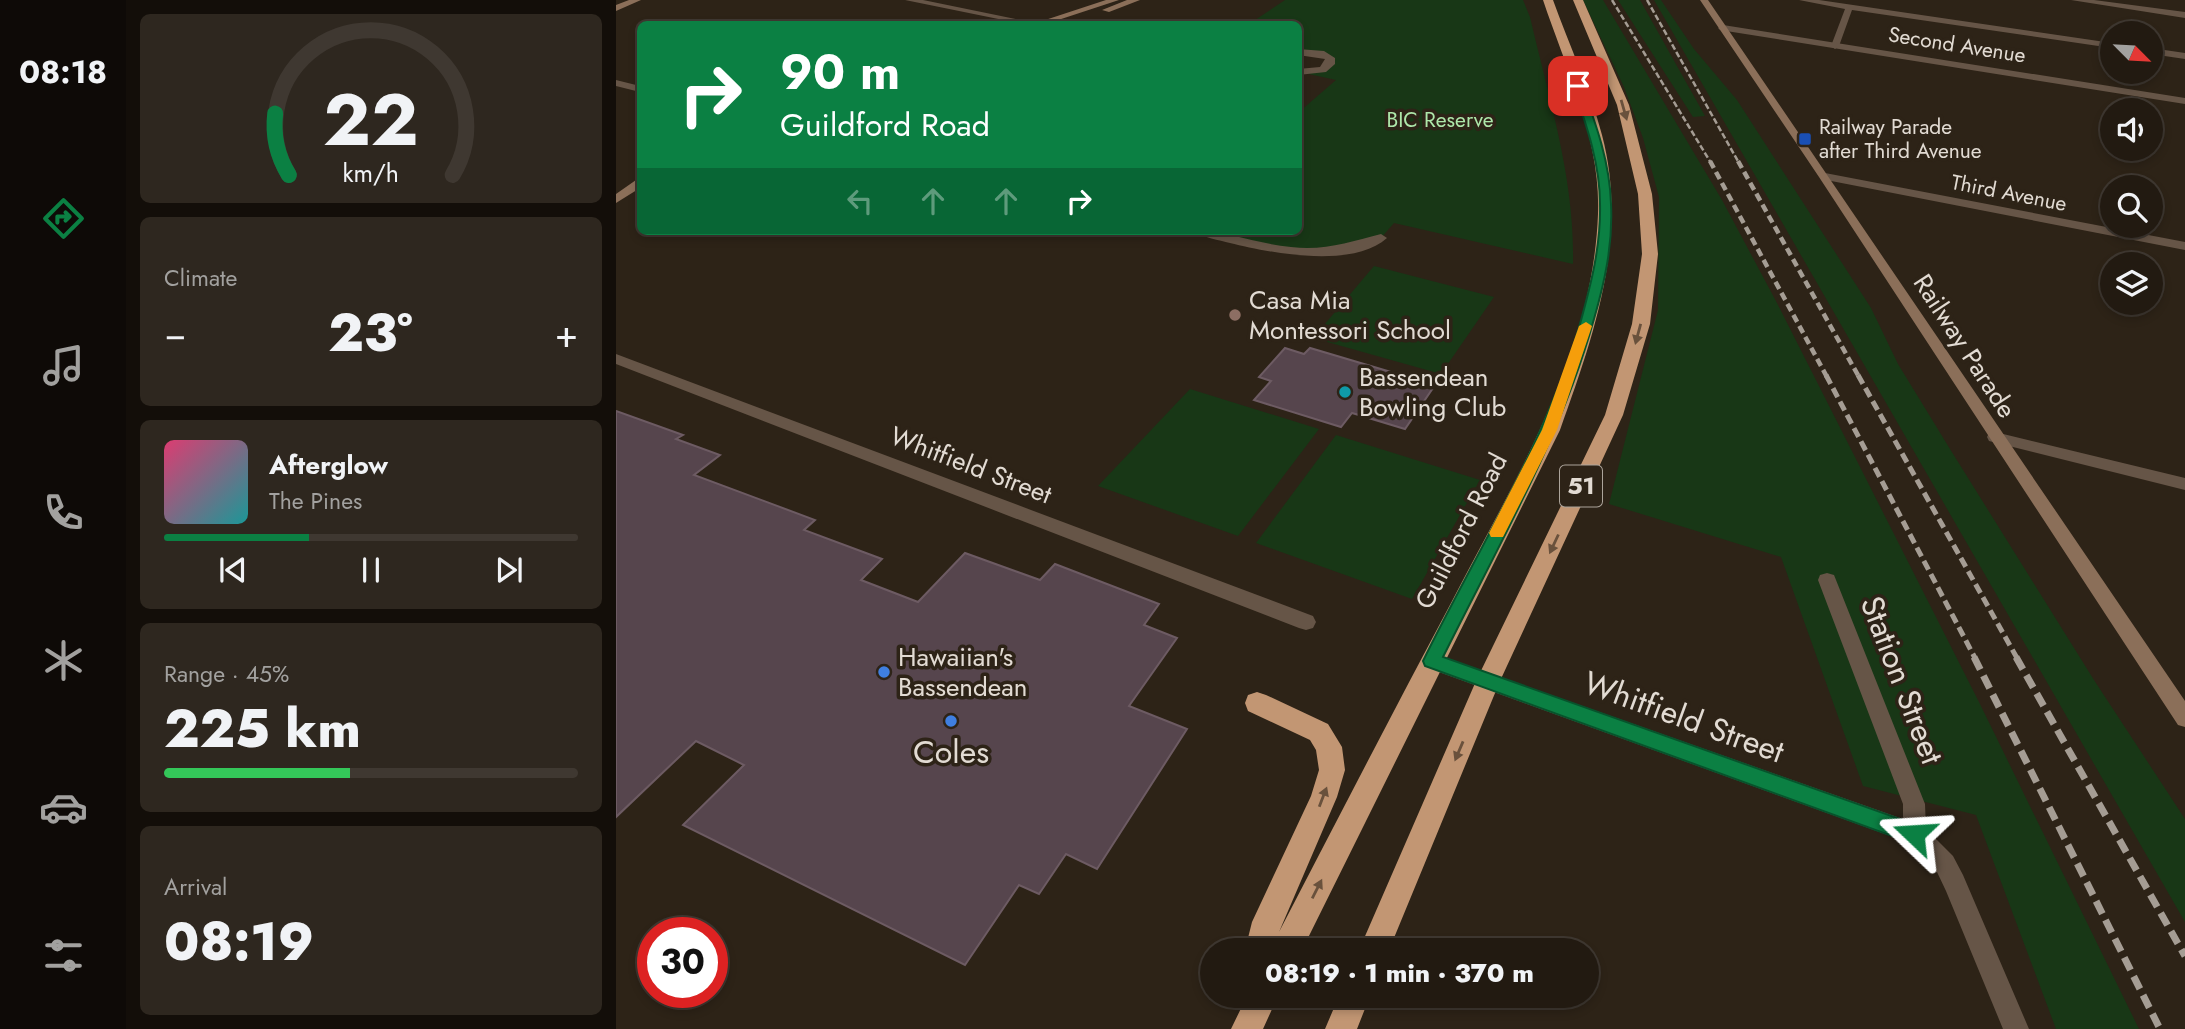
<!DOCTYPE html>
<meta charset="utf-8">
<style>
body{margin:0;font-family:Jost,sans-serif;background:#2e271f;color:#f1f3f6;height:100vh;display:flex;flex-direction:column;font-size:26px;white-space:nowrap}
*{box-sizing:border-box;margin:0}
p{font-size:23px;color:#a2a19f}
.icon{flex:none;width:38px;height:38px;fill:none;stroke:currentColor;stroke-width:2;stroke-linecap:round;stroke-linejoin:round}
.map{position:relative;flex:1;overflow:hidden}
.panel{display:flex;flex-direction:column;gap:14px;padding:14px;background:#130e09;width:490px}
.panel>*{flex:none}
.top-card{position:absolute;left:21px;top:21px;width:665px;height:214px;border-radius:10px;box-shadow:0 4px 10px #0003,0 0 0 2px #3f3831;background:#0b8043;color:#fff;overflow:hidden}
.needle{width:46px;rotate:114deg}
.tools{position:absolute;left:1484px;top:21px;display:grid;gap:14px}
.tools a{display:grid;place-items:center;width:63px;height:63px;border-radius:50%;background:#221a11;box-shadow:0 4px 10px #0003,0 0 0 2px #3f3831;font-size:35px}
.speed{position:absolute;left:21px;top:917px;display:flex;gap:14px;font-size:35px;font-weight:700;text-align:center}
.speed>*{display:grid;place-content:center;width:91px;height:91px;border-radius:50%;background:#221a11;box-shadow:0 4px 10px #0003,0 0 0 2px #3f3831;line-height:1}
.speed .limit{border:10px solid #d22;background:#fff;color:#111}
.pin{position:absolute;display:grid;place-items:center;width:60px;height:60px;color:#fff;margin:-30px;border-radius:14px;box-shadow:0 4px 10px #0006}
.me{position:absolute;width:77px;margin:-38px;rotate:290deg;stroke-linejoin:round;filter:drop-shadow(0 0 5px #0008)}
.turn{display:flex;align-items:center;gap:24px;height:147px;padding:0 28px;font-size:32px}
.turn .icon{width:91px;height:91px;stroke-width:2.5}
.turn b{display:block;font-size:49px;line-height:60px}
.lanes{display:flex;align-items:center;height:66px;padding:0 28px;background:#0003;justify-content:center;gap:35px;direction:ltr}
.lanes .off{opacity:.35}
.big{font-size:52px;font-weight:800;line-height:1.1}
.panel .card{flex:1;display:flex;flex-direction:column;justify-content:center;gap:10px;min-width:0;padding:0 24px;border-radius:10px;background:#2e271f}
.panel .dial{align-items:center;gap:0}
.dial svg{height:182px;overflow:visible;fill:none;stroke:#3f3831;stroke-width:7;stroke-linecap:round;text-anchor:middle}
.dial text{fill:#f1f3f6;stroke:none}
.song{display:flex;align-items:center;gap:21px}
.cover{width:84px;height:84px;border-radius:10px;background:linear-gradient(135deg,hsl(340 70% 55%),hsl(180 70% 35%))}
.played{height:7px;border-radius:4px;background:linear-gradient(90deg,#0b8043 35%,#3f3831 35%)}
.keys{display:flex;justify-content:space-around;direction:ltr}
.heat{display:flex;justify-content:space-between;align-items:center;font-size:38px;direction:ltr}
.charge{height:10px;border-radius:5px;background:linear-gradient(90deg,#34c759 45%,#3f3831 0)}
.trip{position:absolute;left:584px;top:938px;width:399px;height:70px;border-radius:35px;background:#221a11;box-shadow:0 4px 10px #0003,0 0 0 2px #3f3831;font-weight:800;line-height:70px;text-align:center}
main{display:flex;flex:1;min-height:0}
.tab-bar{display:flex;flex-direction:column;width:126px;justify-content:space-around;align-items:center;background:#0e0a07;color:#a2a19f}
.tab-bar .icon{width:49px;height:49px}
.tab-bar .current{color:#0b8043}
.tab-bar b{font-size:32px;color:#f1f3f6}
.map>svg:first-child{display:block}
.green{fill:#183716}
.building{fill:#56454d;stroke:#6d5b63;stroke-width:2}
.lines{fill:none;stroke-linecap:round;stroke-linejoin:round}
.lane{fill:#665547;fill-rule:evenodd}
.street{fill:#665547;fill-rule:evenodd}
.secondary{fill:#8b6f59;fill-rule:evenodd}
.highway{fill:#c29673;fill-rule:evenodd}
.rail-far3{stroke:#a59d94;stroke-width:2.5;stroke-dasharray:6 2.5;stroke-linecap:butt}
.rail-far2{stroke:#a59d94;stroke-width:4.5;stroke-dasharray:8 4.5;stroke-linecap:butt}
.rail-far1{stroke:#a59d94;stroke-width:5;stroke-dasharray:10 5;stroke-linecap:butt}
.rail{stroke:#a59d94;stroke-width:7;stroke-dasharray:14 7;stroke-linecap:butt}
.oneway{fill:#69513c}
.route{fill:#0b8043;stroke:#07532c;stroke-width:2}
.slow{fill:#f59e0b}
.transit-dot{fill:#1a4fb4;stroke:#2d2317;stroke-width:2.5}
.education-dot{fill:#8d6e63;stroke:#2d2317;stroke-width:2.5}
.culture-dot{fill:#0f9aa8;stroke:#2d2317;stroke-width:2.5}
.shop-dot{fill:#3f7fe0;stroke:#2d2317;stroke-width:2.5}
.labels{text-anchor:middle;stroke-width:7;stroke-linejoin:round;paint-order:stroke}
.far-street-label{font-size:21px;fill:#e2dbd3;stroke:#2d2317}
.far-park-label{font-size:21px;fill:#aee7aa;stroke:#2d2317}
.far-poi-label{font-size:21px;fill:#e2dbd3;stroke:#2d2317;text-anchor:start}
.shield{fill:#2d2317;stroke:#aca49b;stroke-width:2}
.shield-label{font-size:24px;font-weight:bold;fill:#e2dbd3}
.poi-label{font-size:26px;fill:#e2dbd3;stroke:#2d2317;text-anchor:start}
.street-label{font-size:26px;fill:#e2dbd3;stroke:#2d2317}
.near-street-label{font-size:32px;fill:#e2dbd3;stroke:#2d2317}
.near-poi-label{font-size:32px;fill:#e2dbd3;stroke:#2d2317}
</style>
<main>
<nav class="tab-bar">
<b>08:18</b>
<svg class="icon current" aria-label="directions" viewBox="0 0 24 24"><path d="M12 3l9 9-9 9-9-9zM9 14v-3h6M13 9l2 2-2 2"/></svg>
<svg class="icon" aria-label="music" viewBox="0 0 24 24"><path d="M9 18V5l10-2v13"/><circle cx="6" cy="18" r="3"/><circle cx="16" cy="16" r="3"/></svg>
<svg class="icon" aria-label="phone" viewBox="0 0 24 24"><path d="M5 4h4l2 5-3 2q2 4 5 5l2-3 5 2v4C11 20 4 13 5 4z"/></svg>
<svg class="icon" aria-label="climate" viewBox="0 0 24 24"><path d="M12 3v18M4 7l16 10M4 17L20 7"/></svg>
<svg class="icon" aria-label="car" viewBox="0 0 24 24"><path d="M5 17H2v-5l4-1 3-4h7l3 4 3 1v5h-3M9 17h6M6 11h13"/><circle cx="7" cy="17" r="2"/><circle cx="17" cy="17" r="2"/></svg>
<svg class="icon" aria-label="filters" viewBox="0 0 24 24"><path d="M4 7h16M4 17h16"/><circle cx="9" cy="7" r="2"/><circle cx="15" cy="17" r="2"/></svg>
</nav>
<section class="panel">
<div class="card dial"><svg viewBox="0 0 100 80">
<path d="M14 69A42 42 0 1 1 86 69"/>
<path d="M14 69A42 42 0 0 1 8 42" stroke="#0b8043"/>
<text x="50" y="56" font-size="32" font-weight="700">22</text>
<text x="50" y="72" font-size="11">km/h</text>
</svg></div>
<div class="card"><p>Climate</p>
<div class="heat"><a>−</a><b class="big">23°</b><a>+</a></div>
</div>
<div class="card">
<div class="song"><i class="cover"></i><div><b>Afterglow</b><p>The Pines</p></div></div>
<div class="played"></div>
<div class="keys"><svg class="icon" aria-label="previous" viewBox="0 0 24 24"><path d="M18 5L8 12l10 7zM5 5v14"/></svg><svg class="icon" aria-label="pause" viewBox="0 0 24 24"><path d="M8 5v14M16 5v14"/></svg><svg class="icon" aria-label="next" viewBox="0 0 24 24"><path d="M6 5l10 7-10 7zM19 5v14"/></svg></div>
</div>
<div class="card"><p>Range · 45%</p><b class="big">225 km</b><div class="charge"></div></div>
<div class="card"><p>Arrival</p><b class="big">08:19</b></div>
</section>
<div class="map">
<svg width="1569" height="1029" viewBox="0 0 1569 1029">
<rect width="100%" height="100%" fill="#2d2317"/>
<!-- green -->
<path class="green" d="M669,0H907L914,17C933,99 959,179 957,264L778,223L765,238L744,247L655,249L585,231H682L683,112L720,80L688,73L707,70L714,58L683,52L682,24H633Z
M967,0H987L1106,200L1161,303L1364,704L1523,1029H1440L1360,815L1247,786L1165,557L993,504L1042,310L1043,197L1027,138L1008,87Z
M1002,0H1024L1089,116L1077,117Z
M1038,0H1045L1078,49L1121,100L1255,308L1282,364L1334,449L1478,680L1569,819V922Z
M758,266L878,297L825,374L697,338Z
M574,389L703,429L622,536L482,486Z
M720,435L864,480L796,599L640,543Z"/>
<!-- building -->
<path class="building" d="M669,348L688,354L694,348L819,385L789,429L736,413L725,427L638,400L655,381L643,377Z
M0,411L67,435L60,439L104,455L78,475L199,520L188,530L266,559L245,580L302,602L349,553L424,580L439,564L543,604L528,625L561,638L513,706L571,729L481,869L450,854L423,894L403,885L349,965L67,825L128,765L80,741L0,817Z"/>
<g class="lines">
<!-- lane -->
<path class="lane" d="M1183,0H1203L1496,43V48L1236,10L1223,46L1219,49L1215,46L1229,9Z
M1535,48L1569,53V59L1535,54Z"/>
<!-- street -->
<path class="street" d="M289,0H307L424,24H407Z
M1455,0H1478L1569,12V18Z
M1107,25L1569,98V104L1104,30L1102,28Z
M682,49L708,51L719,58V64L710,72L682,75V69L704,67L709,59L682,55Z
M0,80L24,86V92L0,86Z
M1209,173L1569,242V250L1205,179V175Z
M579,231C612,231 642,244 675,247C708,251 734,242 765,234L771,238C737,269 654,253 614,243C603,240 587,238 579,231Z
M0,354L697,616L700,622L697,628L690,630L683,628L0,364Z
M1379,432L1569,478V490L1373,441L1371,437L1373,433Z
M1211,573L1218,575L1220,580L1309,804L1310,829L1337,856L1347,875L1413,1029H1387L1330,891L1321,872L1291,842L809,667L806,661L809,655L816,653L1287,819V804L1202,580L1204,575Z"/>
<!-- secondary -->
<path class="secondary" d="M13,0H25L0,11V5Z
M490,0H503L430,24H417Z
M511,0H524L493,12L486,10Z
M1084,0H1092L1569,701V727L1562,725L1203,177Z
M20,180H24V188L0,203V194Z"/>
<!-- highway -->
<path class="highway" d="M927,0H937C953,45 974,89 986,135C1013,237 978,335 944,430L686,950H629L636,922L695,796L703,770L700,750L694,740L632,711L629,703L632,695L641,692L650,695L712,724L726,747L729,770L721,797L663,932C720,822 777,712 835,603C898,481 977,355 982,214C985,139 950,69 927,0Z
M957,0H967L1013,105L1036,194L1042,254L1034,324L1007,415L884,681L773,950H743L860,681L989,415L1016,324L1026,254L1022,194L1001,105Z
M631,996H662L647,1029H615Z
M723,996H754L741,1029H709Z"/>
<!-- rail-far3 -->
<path class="rail-far3" d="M996,0L1095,163
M1031,0L1123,163"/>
<!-- rail-far2 -->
<path class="rail-far2" d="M1094,161L1211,377
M1122,161L1243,377"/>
<!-- rail-far1 -->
<path class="rail-far1" d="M1210,375L1359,658
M1242,375L1401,658"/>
<!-- rail -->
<path class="rail" d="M1358,657L1544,1029
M1400,657L1569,956"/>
</g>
<!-- one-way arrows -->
<defs><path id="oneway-solid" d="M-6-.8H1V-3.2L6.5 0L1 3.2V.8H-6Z" transform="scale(1.75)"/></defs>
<g class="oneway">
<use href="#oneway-solid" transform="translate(1008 110) rotate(74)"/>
<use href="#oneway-solid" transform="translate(1022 334) rotate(105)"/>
<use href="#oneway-solid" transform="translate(938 544) rotate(115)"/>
<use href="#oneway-solid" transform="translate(843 751) rotate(113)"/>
<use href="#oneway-solid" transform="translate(707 797) rotate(-69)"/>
<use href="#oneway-solid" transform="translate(701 889) rotate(-63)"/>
</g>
<!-- route -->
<path class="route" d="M962,83L966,86C980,124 994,163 995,204C997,244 989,281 978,319C945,438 882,546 827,657L1298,824L1306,826L1309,834L1306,841L1298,844L809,666L807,661C862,549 929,444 964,324C975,284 985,246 984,204C984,163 970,124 957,86Z"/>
<!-- slow -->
<path class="slow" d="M970,322L976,326L941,430L887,537H875L873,533L926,430L963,326Z"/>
<!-- markers -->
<rect class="transit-dot" x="1182" y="132" width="14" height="14" rx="3.5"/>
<circle class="education-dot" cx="619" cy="315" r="7"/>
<circle class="culture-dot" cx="729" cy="392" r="7"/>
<g class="shop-dot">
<circle cx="268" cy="672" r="7"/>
<circle cx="335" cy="721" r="7"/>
</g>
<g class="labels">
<!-- far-street labels -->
<g class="far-street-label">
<text transform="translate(1341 45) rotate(9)" y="7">Second Avenue</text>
<text transform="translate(1393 193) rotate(11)" y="7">Third Avenue</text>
</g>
<!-- far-park labels -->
<g class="far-park-label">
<text x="824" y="127">BIC Reserve</text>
</g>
<!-- far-poi labels -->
<g class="far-poi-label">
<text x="1203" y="134">Railway Parade<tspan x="1203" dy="24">after Third Avenue</tspan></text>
</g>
<!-- shield labels -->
<rect class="shield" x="944" y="465.5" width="42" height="41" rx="5"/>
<g class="shield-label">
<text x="965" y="494">51</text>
</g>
<!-- poi labels -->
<g class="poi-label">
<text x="633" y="309">Casa Mia<tspan x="633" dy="30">Montessori School</tspan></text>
<text x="743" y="386">Bassendean<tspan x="743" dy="30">Bowling Club</tspan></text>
<text x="282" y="666">Hawaiian's<tspan x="282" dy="30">Bassendean</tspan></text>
</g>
<!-- street labels -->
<g class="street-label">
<text transform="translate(1349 346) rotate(57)" y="9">Railway Parade</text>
<text transform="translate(355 465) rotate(21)" y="9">Whitfield Street</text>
<text transform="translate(845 531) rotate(-63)" y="9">Guildford Road</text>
</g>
<!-- near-street labels -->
<g class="near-street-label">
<text transform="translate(1286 680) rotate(69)" y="11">Station Street</text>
<text transform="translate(1068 717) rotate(20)" y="11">Whitfield Street</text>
</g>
<!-- near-poi labels -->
<g class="near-poi-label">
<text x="335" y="763">Coles</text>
</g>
</g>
</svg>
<div class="tools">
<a><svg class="needle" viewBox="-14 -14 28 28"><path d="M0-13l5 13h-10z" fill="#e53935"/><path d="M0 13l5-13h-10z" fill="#a2a19f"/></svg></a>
<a><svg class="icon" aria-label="sound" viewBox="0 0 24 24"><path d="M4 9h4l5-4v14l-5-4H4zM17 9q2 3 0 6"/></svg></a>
<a><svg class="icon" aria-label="search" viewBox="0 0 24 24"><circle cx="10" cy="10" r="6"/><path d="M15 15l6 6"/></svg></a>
<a><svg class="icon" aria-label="layers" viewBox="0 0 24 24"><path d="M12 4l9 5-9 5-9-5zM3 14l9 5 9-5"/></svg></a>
</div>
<div class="speed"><div class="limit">30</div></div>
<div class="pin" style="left:962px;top:86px;background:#d93025"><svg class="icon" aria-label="arrive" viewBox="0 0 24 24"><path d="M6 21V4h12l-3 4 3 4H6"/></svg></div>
<svg class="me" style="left:1298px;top:834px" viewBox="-20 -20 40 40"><path d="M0-17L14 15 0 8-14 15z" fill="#0b8043" stroke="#fff" stroke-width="4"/></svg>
<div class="trip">08:19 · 1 min · 370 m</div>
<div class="top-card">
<div class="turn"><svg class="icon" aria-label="right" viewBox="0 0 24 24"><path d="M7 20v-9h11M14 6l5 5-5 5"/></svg><div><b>90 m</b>Guildford Road</div></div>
<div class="lanes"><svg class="icon off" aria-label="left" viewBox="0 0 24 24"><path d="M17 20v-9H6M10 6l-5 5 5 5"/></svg><svg class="icon off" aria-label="ahead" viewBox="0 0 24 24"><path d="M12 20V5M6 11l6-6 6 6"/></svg><svg class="icon off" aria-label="ahead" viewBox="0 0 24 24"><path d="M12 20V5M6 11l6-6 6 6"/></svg><svg class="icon" aria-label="right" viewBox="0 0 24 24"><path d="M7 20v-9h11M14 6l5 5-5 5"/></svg></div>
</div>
</div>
</main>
